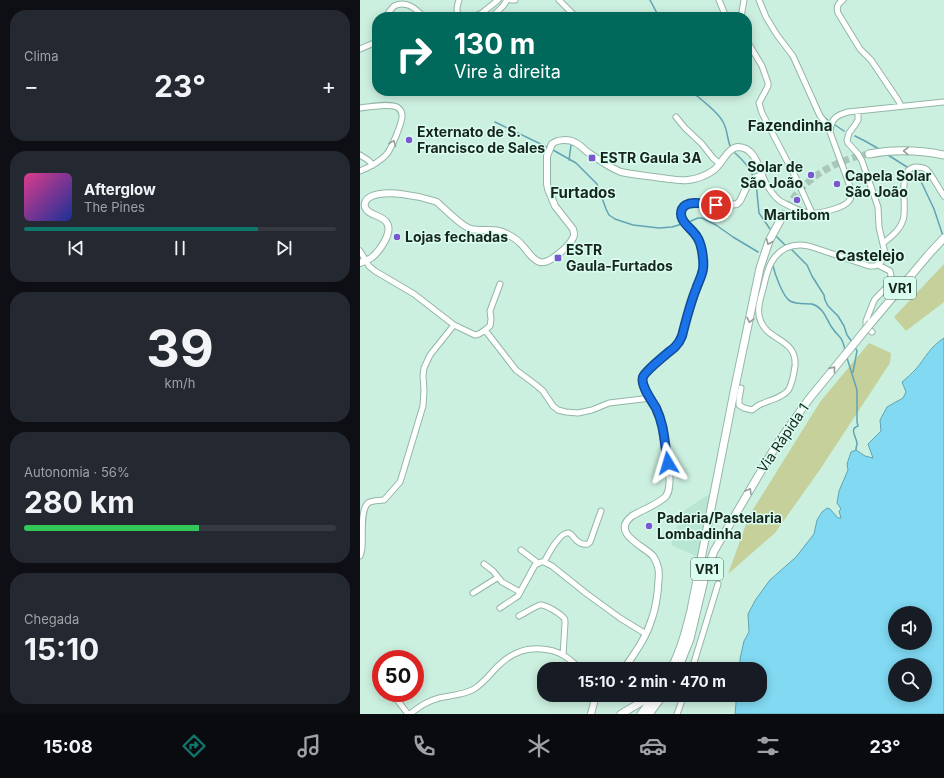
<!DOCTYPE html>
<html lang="pt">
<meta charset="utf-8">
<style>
body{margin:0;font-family:Inter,sans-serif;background:#242831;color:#f1f3f6;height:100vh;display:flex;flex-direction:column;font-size:15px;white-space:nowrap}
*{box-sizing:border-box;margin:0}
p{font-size:13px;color:#9ea1a6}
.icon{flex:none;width:22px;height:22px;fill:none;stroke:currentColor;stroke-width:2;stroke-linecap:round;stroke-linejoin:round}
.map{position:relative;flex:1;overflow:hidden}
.sheet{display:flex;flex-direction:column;gap:10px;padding:10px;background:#0d0f14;width:360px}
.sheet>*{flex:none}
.hud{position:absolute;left:12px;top:12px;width:380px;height:84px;border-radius:16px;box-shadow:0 2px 10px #0003;background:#00695c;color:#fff;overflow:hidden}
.controls{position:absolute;left:528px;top:606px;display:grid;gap:8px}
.controls a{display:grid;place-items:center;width:44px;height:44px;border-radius:50%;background:#171b24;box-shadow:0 2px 10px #0003;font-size:20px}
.speed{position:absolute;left:12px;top:650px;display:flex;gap:8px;font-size:20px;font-weight:700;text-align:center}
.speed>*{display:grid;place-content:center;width:52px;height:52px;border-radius:50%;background:#171b24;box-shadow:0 2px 10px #0003;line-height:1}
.speed .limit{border:6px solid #d22;background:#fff;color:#111}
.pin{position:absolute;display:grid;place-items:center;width:34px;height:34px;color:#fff;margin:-17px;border:2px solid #fff;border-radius:50%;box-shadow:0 1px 4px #0007}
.me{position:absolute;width:44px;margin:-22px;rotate:353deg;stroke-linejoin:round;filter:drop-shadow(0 0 3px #0008)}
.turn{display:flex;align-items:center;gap:14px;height:84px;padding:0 16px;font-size:18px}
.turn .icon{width:52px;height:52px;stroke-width:2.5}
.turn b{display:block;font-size:28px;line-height:34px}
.big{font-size:30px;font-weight:700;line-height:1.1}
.sheet .widget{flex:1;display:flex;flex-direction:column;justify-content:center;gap:6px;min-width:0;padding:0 14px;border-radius:16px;background:#242831}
.sheet .dial{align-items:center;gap:0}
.dial b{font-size:52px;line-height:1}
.song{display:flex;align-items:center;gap:12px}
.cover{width:48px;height:48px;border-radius:6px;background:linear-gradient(135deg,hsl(330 70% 55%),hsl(230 70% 35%))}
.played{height:4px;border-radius:2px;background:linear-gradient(90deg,#0f766e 75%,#363941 75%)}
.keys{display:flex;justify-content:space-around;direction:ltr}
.heat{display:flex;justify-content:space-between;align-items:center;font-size:22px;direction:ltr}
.charge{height:6px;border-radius:3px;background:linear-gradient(90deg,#34c759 56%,#363941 0)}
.trip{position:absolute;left:177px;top:662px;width:230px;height:40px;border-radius:16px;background:#171b24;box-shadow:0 2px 10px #0003;font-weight:700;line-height:40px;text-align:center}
.dock{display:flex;height:64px;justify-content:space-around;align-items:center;background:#090b0e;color:#9ea1a6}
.dock .icon{width:28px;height:28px}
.dock .current{color:#0f766e}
.dock b{font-size:18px;color:#f1f3f6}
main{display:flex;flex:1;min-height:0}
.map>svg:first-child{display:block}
.built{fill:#b9e6d3}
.green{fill:#c5d09b}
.water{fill:#81d9f2;stroke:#61a3b3;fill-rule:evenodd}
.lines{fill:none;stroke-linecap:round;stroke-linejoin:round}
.stream{stroke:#61a3b3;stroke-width:1.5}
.highway-tunnel{stroke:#a8c7b9;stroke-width:7;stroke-dasharray:7 3.5;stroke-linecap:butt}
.minor-casing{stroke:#93b6a7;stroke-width:7}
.major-casing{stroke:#93b6a7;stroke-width:8}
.highway-casing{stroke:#93b6a7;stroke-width:9}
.minor{stroke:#fff;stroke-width:5}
.major{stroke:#fff;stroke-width:6}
.highway{stroke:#fff;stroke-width:7}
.highway-bridge-casing{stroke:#93b6a7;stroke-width:9;stroke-linecap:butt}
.highway-bridge{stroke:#fff;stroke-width:7}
.oneway{stroke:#979c9a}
.route-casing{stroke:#114b97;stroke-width:10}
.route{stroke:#1a73e8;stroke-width:7}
.poi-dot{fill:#7a56d0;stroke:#d9feee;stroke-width:1.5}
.labels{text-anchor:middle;stroke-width:3;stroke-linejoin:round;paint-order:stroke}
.shield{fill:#d9feee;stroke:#51655d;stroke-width:1}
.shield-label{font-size:13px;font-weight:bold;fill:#17241f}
.poi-label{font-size:14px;font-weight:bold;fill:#17241f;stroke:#d9feee;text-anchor:start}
.street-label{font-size:14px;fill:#17241f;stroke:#d9feee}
.neighbourhood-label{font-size:15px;font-weight:bold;fill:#17241f;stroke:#d9feee}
</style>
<main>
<section class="sheet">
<div class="widget"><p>Clima</p>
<div class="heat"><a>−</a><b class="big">23°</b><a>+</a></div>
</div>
<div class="widget">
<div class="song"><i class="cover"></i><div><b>Afterglow</b><p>The Pines</p></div></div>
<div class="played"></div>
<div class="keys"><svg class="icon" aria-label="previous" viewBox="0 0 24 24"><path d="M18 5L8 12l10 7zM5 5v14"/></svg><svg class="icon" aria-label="pause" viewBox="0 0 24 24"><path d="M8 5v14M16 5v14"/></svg><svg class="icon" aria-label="next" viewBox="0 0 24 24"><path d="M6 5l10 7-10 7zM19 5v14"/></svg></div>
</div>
<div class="widget dial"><b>39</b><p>km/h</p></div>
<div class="widget"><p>Autonomia · 56%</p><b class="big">280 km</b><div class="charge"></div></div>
<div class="widget"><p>Chegada</p><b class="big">15:10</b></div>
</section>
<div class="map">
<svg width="584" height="714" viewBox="0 0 584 714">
<rect width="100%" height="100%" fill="#ccf0e0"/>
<!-- built -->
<path class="built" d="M348,495H350L345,526L338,557L311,545L322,512Z"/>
<!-- green -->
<path class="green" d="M584,264V302L546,331L534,317Z
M509,343L531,353L530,363L459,471L415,533L368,574L389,516L460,402Z"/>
<!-- water -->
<path class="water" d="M584,338V714H375L376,703L374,695H400V669H380V659L384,641L389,632L388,614L396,599L410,580L436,557L454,534L457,520L462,512L467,508L470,509L478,518H481L479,511L481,509L477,503L479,491L488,470L487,464L491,452L496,450L505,456L513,458L508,444L521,431L520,420L527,407L543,398L546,392L542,382C547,378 552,373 556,369C566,357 570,347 584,338ZM535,613H565V643H535ZM535,665H565V695H535Z"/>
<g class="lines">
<!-- stream -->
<path class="stream" d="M290,0L299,17
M331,91C340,99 360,113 364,124C368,132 367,140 371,148
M461,113L464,117L469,121
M135,122L187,147
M475,125L484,131
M495,136L505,141L519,149
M193,150L216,163L237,184L246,209L249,215L255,219L273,225L299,228L312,227L322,224
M375,153C383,160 389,166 393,176
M528,155L547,167
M209,160L211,145
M557,173L574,209L583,236
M396,183L399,213L410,229
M331,221L338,218H342L356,225L373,237L398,252
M416,236L426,246
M431,249L447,265L452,276L464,295L465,300L468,306L478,316L484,326L487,335L492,342
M413,266C415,274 423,297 430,301C437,305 446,303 452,304C465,308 466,320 473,329C475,332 477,334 479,336C483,340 484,345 485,350
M487,358L497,390V422L498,426C489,429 496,436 497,443C497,445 496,447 496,450
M493,372L497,351L495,347"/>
<!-- highway-tunnel -->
<path class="highway-tunnel" d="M422,217C426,210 430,203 435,196C453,173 480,159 509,154"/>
<!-- minor casing -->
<g class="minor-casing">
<path id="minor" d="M99,0C97,6 95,13 101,17
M151,0H155
M199,0L216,17
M359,0L366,17
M399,0L406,17L417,35L433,56L460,116L470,128
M483,0C478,3 476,7 478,13L500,49L511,60L538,100L541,106
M26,17C28,13 30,10 34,6C46,0 55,8 64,17
M113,17L122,13L138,0
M132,17L143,6L147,0
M381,17L384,0
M387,41L402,66L408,83V86L399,103L402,113L438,182L452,213
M0,49L14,43L17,40
M0,108C10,107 28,103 37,107C40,109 42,112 42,115C43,121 31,150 26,155C19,162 10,167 0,171
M316,117L325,128L342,144L353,158L360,164
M0,155L8,160L13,165
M402,175C406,184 412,195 420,201C427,205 443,213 451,213C459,214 484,208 489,201C491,199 491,195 492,192L470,132C471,118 477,115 488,112L584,102
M523,243C531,237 540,230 543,220C548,207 536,170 555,167C559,167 564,167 567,170C572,175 579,189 584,196
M0,251L9,266L15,271L54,294L94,325L70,355L64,368L63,376L64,390L63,406L41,479L40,482L24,500C19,501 13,500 8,503C0,510 3,536 2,547C2,550 1,553 0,556
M94,325L115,335L119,334L125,330L156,370L176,385L183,391L193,406L198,410L206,412L218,413L232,410L249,403L291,398
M125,330L130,326L131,319L130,311L140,284
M512,332L506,327V321L513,303L515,299L526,288L530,281L531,275L530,271L518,265
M381,388L379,399V405L384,408L392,410C395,408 397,406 399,405C407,401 425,397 429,389C432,383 434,373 435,366C437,339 409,341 401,322C396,312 400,300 403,289C407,273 409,257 426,248C435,244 443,244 452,247L509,266H515L521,262L523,259L525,253L519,227L518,207L502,161L498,154L488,143L487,140L489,133L495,125L498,120V111
M161,550L178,563
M184,562C188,555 200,531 209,533C212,534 214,538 216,540C220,543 222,545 228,544L230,542L241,511
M124,564L133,571L142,582L160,592
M113,593L137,578
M140,608L158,596L175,565L181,562H184L192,566L227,594L260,618L286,634
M159,616C165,613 174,607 180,605C185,604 199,613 203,617C205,619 205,619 205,623L203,655
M332,669L358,584
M21,672L20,678L21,682
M32,693L48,714
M50,714C59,707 67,701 79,698C91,695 104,695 114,689C124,683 130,674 138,666C144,660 151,655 159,652C172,647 191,648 203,655C210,659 215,664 220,669
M317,714L324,695"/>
</g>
<!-- major casing -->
<g class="major-casing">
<path id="major" d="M0,263C4,261 8,260 11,258C19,252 33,233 27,223C23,215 8,216 5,207C4,203 6,199 10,197C26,189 58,196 74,201L77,202C85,209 102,227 111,229C124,232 136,227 147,234C153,237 158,240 162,245C167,250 172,260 180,262C189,265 209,246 213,238C215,235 214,232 213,229L195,206L188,189L187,184V156L192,144C198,139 209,139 216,143C220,145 223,148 226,151C238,159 248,167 261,172C275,175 288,176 301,178C310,179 319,181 328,180C337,179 347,175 354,170C362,164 367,148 378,147C393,147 398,164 402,175L395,178L389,182L380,201L377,204L370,205L332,203L325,205C312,220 334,227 339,239C342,248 344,259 344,268L319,342C312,351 284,371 283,379C282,386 294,405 298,412C305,425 304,440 306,454C308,465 311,476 309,487C309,490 308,493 306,496C301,503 280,511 272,516C250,533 284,546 293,556C295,559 297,563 298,567C300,574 298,581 298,588C297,599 295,611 291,621C286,638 274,654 264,669
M231,714L236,695"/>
</g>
<!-- highway casing -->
<g class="highway-casing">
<path id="highway" d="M509,154C534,149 559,150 584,155
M511,323L569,254L584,238
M311,669C321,650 326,630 331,610L375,387L400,268L409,241L422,217
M318,669L330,639L345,576L354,551L417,444L449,399
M261,714L283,701L291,695
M281,714L296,695
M289,714L303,695"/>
</g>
<!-- minor -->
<use href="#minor" class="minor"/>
<!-- major -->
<use href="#major" class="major"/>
<!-- highway -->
<use href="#highway" class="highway"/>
<!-- highway-bridge casing -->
<g class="highway-bridge-casing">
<path id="highway-bridge" d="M449,399L511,323"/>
</g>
<!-- highway-bridge -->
<use href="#highway-bridge" class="highway-bridge"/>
</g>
<!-- one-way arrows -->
<defs><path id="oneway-chevron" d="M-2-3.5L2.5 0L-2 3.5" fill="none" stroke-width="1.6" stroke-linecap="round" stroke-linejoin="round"/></defs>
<g class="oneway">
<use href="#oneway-chevron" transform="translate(33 143) rotate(-68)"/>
<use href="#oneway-chevron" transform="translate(546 151) rotate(-179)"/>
<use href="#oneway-chevron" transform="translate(409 242) rotate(113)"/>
<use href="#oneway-chevron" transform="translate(390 320) rotate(102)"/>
<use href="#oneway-chevron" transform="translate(473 369) rotate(-51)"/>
<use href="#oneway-chevron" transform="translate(389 491) rotate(-59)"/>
</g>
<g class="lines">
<!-- route casing -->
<g class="route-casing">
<path id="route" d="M308,463C304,443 305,427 296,408C292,401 280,385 283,377C286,370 308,353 315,347L319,342L322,336C326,320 330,304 336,289C338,283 342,276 343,269C344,263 343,257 342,251C341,246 340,241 337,237C332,228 317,221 322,209C326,199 347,204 356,205"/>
</g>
<!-- route -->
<use href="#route" class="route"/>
</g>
<!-- markers -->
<g class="poi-dot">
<circle cx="49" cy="140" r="4"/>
<rect x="228" y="154" width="8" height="8" rx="2"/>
<circle cx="451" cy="175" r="4"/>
<circle cx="477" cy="184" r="4"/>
<circle cx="437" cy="200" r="4"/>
<circle cx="37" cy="237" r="4"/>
<rect x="194" y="254" width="8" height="8" rx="2"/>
<circle cx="289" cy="526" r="4"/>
</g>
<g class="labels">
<!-- shield labels -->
<g class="shield">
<rect x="524" y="277" width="32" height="22" rx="3"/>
<rect x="331" y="558" width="32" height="22" rx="3"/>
</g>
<g class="shield-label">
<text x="540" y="293">VR1</text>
<text x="347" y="574">VR1</text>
</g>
<!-- poi labels -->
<g class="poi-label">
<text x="57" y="137">Externato de S.<tspan x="57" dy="16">Francisco de Sales</tspan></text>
<text x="240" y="163">ESTR Gaula 3A</text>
<text x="443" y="172" text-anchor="end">Solar de<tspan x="443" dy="16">São João</tspan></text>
<text x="485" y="181">Capela Solar<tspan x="485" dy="16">São João</tspan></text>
<text x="437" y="220" text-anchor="middle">Martibom</text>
<text x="45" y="242">Lojas fechadas</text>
<text x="206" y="255">ESTR<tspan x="206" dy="16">Gaula-Furtados</tspan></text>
<text x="297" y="523">Padaria/Pastelaria<tspan x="297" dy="16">Lombadinha</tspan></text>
</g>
<!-- street labels -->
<g class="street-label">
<text transform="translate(423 438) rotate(-56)" y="5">Via Rápida 1</text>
</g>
<!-- neighbourhood labels -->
<g class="neighbourhood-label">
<text x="430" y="131">Fazendinha</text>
<text x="223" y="198">Furtados</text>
<text x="510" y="261">Castelejo</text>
</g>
</g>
</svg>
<div class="controls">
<a><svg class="icon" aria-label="sound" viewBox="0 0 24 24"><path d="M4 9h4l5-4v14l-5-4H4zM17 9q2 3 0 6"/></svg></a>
<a><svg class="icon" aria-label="search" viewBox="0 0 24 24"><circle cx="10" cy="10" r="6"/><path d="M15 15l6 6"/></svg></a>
</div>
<div class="speed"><div class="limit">50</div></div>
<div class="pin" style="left:356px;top:205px;background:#d93025"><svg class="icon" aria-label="arrive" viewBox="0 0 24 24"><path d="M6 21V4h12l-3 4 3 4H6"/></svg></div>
<svg class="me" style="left:308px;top:463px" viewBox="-20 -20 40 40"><path d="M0-17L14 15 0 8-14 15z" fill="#1a73e8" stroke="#fff" stroke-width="4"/></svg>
<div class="trip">15:10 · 2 min · 470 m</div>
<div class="hud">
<div class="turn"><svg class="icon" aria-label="right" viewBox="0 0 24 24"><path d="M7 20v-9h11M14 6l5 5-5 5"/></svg><div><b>130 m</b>Vire à direita</div></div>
</div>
</div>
</main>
<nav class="dock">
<b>15:08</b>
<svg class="icon current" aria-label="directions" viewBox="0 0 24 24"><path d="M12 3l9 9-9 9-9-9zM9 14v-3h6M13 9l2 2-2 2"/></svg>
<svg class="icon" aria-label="music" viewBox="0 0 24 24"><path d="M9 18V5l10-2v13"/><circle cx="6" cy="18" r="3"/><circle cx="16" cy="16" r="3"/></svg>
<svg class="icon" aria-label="phone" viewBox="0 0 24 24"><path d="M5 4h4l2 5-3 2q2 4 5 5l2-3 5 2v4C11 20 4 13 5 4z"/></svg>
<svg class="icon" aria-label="climate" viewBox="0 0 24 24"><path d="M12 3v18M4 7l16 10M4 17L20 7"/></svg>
<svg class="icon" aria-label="car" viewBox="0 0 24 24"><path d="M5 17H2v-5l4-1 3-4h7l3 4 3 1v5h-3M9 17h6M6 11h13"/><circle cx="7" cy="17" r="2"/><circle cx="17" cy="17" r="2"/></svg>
<svg class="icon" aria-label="filters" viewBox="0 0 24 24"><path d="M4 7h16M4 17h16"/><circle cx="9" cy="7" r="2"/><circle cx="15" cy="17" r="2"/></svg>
<b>23°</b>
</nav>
